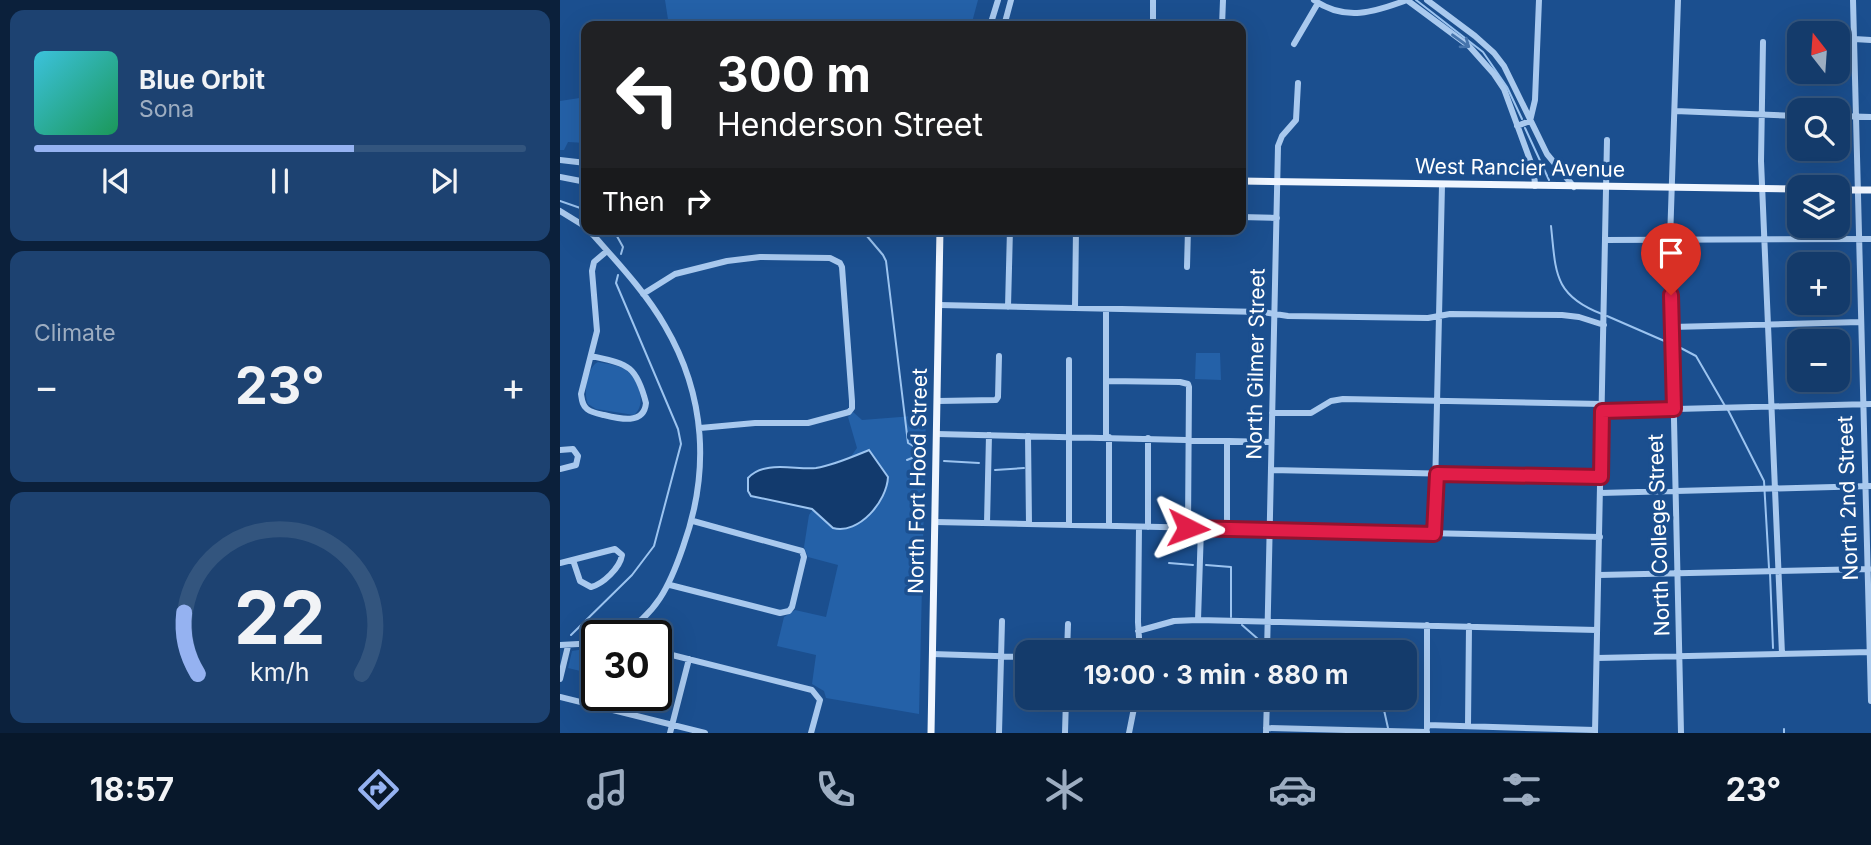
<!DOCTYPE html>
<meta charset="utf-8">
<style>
body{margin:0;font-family:Inter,sans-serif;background:#1d4271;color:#f1f3f6;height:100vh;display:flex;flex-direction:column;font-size:26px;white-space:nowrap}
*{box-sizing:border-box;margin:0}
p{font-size:23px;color:#9dadc1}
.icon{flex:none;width:38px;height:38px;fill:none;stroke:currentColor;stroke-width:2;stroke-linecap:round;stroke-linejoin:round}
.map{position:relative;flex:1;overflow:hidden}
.drawer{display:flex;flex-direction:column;gap:10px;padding:10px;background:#0b203b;width:560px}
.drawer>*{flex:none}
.banner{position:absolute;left:21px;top:21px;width:665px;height:214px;border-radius:14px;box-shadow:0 7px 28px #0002,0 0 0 2px #33557e;background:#202124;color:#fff;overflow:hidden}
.needle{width:46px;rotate:343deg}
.tools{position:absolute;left:1227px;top:21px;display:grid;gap:14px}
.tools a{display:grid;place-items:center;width:63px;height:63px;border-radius:14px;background:#143b6b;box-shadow:0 7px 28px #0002,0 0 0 2px #33557e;font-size:35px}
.speed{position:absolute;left:21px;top:620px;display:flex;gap:14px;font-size:35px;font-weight:700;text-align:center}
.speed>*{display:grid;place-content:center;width:91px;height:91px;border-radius:50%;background:#143b6b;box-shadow:0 7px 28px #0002,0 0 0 2px #33557e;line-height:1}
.speed .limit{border:4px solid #111;border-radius:10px;background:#fff;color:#111}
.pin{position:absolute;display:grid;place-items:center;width:60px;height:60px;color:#fff;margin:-72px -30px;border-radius:50% 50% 50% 0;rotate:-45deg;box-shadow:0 0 7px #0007}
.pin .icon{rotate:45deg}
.me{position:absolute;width:77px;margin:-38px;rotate:93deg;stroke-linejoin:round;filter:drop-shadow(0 0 5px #0008)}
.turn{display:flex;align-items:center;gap:24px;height:147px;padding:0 21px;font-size:32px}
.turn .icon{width:91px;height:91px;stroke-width:2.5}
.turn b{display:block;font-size:49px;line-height:60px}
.then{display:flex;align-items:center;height:66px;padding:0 21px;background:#0003;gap:14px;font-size:26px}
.big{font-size:52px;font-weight:700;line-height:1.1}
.drawer .widget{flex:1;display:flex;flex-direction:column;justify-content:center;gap:10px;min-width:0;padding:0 24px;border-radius:14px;background:#1d4271}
.drawer .dial{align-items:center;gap:0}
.dial svg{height:182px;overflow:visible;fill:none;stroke:#33557e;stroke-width:7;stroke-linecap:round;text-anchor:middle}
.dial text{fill:#f1f3f6;stroke:none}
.song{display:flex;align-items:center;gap:21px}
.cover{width:84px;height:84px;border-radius:10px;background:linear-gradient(135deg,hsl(190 70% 55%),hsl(150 70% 35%))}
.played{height:7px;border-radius:4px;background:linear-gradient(90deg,#95b2f1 65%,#33557e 65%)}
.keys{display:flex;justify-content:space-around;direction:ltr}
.heat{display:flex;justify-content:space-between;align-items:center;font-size:38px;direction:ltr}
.trip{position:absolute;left:455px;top:640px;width:402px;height:70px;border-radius:14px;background:#143b6b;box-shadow:0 7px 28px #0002,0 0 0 2px #33557e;font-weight:700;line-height:70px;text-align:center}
.dock{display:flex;height:112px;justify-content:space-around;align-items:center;background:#08182b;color:#9dadc1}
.dock .icon{width:49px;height:49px}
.dock .current{color:#95b2f1}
.dock b{font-size:32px;color:#f1f3f6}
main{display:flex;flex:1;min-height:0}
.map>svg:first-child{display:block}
.green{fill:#2461a8}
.water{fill:#123a6d;stroke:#9cc4f0;stroke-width:2}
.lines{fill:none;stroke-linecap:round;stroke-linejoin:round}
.stream{stroke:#9cc4f0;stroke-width:2}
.minor{stroke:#a9c9ee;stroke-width:6}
.major{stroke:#f0f6ff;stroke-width:7}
.oneway{stroke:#4674ac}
.route-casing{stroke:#92132f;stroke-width:18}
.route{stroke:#e11d48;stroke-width:12}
.labels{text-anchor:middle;stroke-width:7;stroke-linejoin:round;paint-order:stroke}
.street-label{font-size:21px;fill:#fff;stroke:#1b4f8f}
</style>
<main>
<section class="drawer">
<div class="widget">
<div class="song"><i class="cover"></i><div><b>Blue Orbit</b><p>Sona</p></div></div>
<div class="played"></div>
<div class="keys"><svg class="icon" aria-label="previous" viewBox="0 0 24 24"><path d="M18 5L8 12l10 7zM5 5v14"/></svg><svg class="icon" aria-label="pause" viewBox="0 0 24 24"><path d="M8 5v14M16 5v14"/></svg><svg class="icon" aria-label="next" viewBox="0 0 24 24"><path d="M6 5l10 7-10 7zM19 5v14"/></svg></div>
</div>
<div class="widget"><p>Climate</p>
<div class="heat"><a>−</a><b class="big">23°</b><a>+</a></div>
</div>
<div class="widget dial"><svg viewBox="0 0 100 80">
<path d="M14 69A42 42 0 1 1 86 69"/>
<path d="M14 69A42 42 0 0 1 8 42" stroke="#95b2f1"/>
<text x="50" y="56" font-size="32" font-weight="700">22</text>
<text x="50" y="72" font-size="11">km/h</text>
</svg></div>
</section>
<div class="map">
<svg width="1311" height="733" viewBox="0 0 1311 733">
<rect width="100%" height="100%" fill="#1b4f8f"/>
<!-- green -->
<path class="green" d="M105,0H418L411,26H109Z
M26,97V143L8,142L4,150H0V101Z
M636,353H660L661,380L635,379Z
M38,362C47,364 59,365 66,370C79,379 87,405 74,415L36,409L28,404C23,393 27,367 38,362Z
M293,412L302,420L366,415L359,714L266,698L264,691L252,684L256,655L217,646L224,617L235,610L266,617L278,565L248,557L244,547L249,515L297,448L288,417Z
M37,647V675L8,668L12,651Z"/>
<!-- water -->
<path class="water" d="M309,450L328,477C327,501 299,535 273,528L252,509L191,496L188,491V478C204,460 235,470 256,468C274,465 292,457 309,450Z"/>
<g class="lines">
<!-- stream -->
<path class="stream" d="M856,0L923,52L947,87L962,119
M965,128L989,180
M0,201L26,210
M991,226C996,272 993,295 1042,314
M53,229L63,247L61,254
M301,229L323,255L326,261L348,443L367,454
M1047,316L1109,343
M1115,345L1136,356L1165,406
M1168,410L1204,481L1209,568
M347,460L362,454
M384,461L419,463
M435,470L464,468
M609,563L633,565
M646,565L671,567V617
M1210,573L1213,648
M682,625L698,639L699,653
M11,635L72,575L94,546L121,444L118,429L56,283L58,275
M815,698L824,710L828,728
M1224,733V729"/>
<!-- minor -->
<path class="minor" d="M754,0C785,22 815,12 847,0L909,46L934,74L944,89L974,171L975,186
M867,0L915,36L934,53L944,66L987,154L1014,187
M1118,0L1110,240L1121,733
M1293,0L1311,701
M430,26L438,0
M444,26L451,0
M593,26V0
M662,26L663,0
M1294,39L1311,40
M1203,42L1201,161L1222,654
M734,44L758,3
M1115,111L1239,116
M1278,116L1311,117
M957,126L970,121L975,100L979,0
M0,160L26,163
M0,177L26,182
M0,211L26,227
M681,217L717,218
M28,229C55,260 85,291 105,326C146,396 150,472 123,547C110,585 96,616 59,635
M1045,240L1311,239
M627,267L628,229
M83,294L115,274L167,261L200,257L270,258L280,263L282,267L292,401V408L289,412L248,423H195L140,428
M379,305L702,312L728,316L868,318L890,314L1002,315L1019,317L1044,325
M448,307L450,229
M515,308L516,229
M546,309V438
M1112,327L1300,322
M31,356C67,364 76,364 86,403C84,425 60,419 44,415C39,414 32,413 27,409C22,405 22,400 21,394L37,331L32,271L34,262L47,251
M509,360V525
M547,381L620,382L628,384L629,387L628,528
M378,401L436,400L438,397L439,356
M1042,411L1311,404
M712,413H751L771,401L783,399L1042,404
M377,434L711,442
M468,436L469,524
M0,450L13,449L18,456L16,465L0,469
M711,470L1041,477
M1040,493L1311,486
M375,522L1040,537
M427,523L429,435
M549,526V437
M579,527L578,622L580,653
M588,527V438
M667,530V441
M874,534L882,185
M0,563L55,549L62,555C60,568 43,584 31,587L20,581L13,560
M1039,575L1309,569
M110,585L220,613L229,611L232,607L244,557L242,551L133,521
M638,620L641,528
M578,631L614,621L638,620L1037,630
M0,645L37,643
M96,651L252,690L260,700L251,733
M507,653L508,624
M707,653L718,146L722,136L736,120L738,83
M372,654L467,657
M1037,658L1311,652
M0,679L8,646
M0,697L145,733
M867,725L1035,730
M908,725L909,626
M706,728L867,732
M867,728V625
M110,733L129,659
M439,733L442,621
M505,733L506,698
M569,733L576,698
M706,733L707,698
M1035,733L1047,140"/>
<!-- major -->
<path class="major" d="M681,181L1239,189
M1278,190H1311
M371,733L380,229"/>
</g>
<!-- one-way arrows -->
<defs><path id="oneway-shaft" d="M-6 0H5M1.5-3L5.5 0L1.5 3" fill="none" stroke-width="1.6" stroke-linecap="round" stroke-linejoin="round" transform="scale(1.75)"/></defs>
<use class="oneway" href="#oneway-shaft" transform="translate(901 41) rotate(36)"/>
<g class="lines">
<!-- route casing -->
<g class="route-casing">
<path id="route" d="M628,528L874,534L877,474L1041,477L1042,411L1114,409L1111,295"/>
</g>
<!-- route -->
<use href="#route" class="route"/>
</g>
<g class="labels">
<!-- street labels -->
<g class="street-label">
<text transform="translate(960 168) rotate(1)" y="7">West Rancier Avenue</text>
<text transform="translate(696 364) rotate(-89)" y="7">North Gilmer Street</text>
<text transform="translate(358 481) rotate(-89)" y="7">North Fort Hood Street</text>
<text transform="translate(1288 498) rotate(-92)" y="7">North 2nd Street</text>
<text transform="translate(1099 535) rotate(-92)" y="7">North College Street</text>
</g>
</g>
</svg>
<div class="tools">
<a><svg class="needle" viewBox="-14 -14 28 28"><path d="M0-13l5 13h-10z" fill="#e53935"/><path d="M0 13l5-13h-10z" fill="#9dadc1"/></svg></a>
<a><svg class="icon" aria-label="search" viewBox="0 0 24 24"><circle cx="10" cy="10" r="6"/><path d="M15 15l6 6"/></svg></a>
<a><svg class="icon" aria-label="layers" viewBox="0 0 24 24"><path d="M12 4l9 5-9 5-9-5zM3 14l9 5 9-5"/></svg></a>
<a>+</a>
<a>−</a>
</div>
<div class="speed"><div class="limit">30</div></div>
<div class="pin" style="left:1111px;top:295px;background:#d93025"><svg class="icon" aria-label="arrive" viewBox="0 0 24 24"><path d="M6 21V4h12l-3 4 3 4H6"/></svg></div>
<svg class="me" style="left:628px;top:528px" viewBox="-20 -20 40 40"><path d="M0-17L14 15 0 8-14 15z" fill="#e11d48" stroke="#fff" stroke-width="4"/></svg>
<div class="trip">19:00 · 3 min · 880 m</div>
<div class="banner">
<div class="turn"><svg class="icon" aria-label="left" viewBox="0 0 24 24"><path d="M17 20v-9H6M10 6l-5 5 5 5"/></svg><div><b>300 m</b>Henderson Street</div></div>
<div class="then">Then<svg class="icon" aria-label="right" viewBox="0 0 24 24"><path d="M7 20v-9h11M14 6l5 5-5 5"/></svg></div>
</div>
</div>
</main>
<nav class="dock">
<b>18:57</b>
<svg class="icon current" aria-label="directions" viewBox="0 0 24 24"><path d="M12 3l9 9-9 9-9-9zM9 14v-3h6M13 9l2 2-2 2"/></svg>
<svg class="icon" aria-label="music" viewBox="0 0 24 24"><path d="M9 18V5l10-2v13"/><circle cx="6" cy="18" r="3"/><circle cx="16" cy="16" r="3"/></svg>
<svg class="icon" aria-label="phone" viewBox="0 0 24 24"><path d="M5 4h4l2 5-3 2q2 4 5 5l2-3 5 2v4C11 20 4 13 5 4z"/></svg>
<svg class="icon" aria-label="climate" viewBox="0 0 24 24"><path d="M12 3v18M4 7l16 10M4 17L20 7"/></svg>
<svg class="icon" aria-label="car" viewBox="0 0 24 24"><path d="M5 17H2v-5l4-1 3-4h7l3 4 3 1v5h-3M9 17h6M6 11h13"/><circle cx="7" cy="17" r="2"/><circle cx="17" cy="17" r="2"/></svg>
<svg class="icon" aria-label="filters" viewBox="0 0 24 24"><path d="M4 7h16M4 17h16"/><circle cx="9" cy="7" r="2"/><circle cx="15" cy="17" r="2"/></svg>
<b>23°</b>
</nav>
